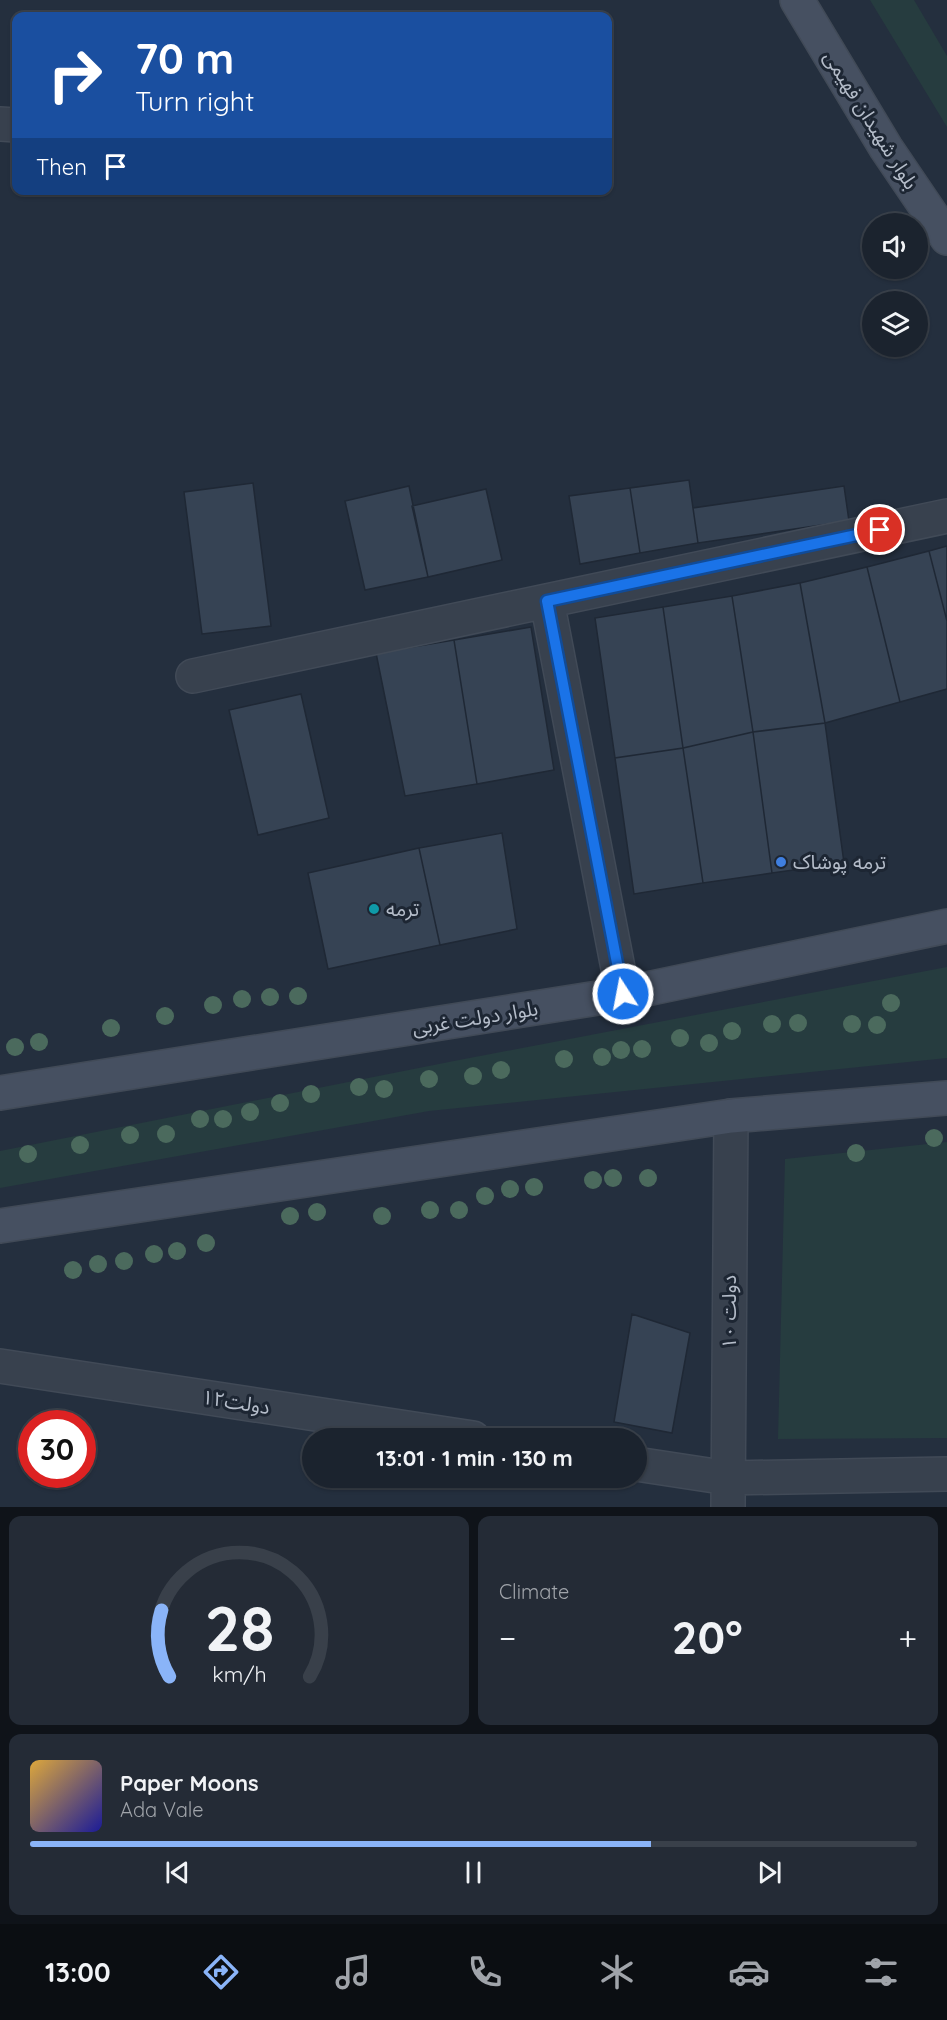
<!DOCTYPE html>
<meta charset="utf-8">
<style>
body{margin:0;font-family:Quicksand,"Noto Sans Arabic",sans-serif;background:#242b36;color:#f1f3f6;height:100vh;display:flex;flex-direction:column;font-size:22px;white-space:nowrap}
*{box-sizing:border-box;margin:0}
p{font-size:20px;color:#a0a4aa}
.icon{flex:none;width:33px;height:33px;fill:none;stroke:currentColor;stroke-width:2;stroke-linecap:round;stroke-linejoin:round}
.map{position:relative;height:1507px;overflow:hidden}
.panel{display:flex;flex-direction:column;gap:9px;padding:9px;background:#0f1319;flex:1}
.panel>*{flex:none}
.guide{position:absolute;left:12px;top:12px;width:600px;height:183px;border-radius:12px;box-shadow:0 2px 4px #0004,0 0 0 2px #39404a;background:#1a4fa0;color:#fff;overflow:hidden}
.fabs{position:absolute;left:862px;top:213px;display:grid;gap:12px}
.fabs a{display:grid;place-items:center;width:66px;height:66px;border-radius:50%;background:#1b232e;box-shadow:0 2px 4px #0004,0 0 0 2px #39404a;font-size:30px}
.speed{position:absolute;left:18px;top:1410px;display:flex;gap:12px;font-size:30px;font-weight:700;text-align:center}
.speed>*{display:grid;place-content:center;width:78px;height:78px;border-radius:50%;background:#1b232e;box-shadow:0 2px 4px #0004,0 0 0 2px #39404a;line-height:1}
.speed .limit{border:9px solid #d22;background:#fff;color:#111}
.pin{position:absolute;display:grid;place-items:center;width:51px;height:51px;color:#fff;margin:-26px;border:3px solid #fff;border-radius:50%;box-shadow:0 2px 6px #0007}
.me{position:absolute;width:66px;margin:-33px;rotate:349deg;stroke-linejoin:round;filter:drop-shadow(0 0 4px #0008)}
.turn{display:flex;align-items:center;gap:21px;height:126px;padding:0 24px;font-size:27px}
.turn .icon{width:78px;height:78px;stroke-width:2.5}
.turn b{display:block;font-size:42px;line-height:51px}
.then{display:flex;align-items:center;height:57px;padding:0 24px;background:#0003;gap:12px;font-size:22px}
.big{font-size:45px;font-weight:700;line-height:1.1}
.panel .card{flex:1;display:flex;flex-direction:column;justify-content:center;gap:9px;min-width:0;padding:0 21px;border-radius:12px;background:#242b36}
.panel .dial{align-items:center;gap:0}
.dial svg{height:156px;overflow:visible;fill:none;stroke:#39404a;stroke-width:7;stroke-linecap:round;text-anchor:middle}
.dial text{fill:#f1f3f6;stroke:none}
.song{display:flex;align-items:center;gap:18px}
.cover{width:72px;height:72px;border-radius:9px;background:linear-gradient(135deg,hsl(40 70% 55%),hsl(240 70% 35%))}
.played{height:6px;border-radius:3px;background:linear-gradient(90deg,#8ab4f8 70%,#39404a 70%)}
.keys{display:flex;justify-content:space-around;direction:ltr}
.heat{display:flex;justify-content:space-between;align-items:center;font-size:33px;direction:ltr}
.panel .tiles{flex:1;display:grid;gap:9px;grid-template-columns:1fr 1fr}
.card:last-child{grid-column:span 2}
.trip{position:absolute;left:302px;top:1428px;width:345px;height:60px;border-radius:30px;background:#1b232e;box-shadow:0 2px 4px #0004,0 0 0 2px #39404a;font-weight:700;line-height:60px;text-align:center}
.tab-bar{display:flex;height:96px;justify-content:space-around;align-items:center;background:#0b0e12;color:#a0a4aa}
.tab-bar .icon{width:42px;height:42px}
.tab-bar .current{color:#8ab4f8}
.tab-bar b{font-size:27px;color:#f1f3f6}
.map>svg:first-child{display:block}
.green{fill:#263c3f}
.building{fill:#364354;stroke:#1f2835;stroke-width:1.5}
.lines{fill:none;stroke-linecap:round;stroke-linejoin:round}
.street-casing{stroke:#414a57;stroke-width:36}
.secondary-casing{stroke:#414a57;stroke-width:36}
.street{stroke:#38414e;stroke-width:33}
.secondary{stroke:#465061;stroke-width:33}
.tree{fill:#4b6a5d}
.route-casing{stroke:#114b97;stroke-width:15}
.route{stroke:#1a73e8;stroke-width:10}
.shop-dot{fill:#3f7fe0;stroke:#1d2633;stroke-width:2}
.culture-dot{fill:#0f9aa8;stroke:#1d2633;stroke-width:2}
.labels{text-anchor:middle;stroke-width:6;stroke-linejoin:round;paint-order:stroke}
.street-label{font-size:20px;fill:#b4bcc9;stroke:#1d2633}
.poi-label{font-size:20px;fill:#b4bcc9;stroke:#1d2633;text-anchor:start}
</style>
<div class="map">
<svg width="947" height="1507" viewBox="0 0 947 1507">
<rect width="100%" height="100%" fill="#242f3e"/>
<!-- green -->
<path class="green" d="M870,0H914L947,56V127Z
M947,967V1058L429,1111L0,1188V1151L454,1061Z
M947,1142V1438L778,1439L785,1159Z"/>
<!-- building -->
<path class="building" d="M689,480L698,543L640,553L630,488Z
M253,483L271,626L202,634L184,492Z
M409,486L428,577L365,590L345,501Z
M844,486L849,521L698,543L693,508Z
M630,488L640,553L580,564L569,496Z
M486,489L502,560L428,577L412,506Z
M947,546V621L929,551Z
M929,551L947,621V689L900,702L867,567Z
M867,567L900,702L825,723L800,583Z
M800,583L825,723L753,732L732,596Z
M732,596L753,732L683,748L663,607Z
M663,607L683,748L615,758L595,618Z
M531,627L554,770L477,784L454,640Z
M454,640L477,784L405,796L376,653Z
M301,694L329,818L258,835L229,710Z
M825,723L844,863L772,873L753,732Z
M753,732L772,873L703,883L683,748Z
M683,748L703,883L634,894L615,758Z
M502,833L517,929L440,945L419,848Z
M419,848L440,945L328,969L308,873Z
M632,1314L690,1333L672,1433L614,1422Z"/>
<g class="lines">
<!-- street casing -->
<g class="street-casing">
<path id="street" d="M0,124L16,125
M547,601L623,994
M193,676L947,516
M0,1366L473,1438
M636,1464L728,1478L947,1474
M728,1507L731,1116"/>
</g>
<!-- secondary casing -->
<g class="secondary-casing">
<path id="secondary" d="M797,0L886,148L947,238
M0,1093L623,994L947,926
M0,1226L731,1116L947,1098"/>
</g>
<!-- street -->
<use href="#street" class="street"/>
<!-- secondary -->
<use href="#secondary" class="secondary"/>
</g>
<!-- trees -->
<g class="tree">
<circle cx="298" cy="996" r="9"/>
<circle cx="270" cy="997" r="9"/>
<circle cx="242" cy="999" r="9"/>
<circle cx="891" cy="1003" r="9"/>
<circle cx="213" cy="1005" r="9"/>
<circle cx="165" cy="1016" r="9"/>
<circle cx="798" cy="1023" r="9"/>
<circle cx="772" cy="1024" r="9"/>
<circle cx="852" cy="1024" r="9"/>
<circle cx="877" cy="1025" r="9"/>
<circle cx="111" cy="1028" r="9"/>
<circle cx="732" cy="1031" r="9"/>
<circle cx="680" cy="1038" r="9"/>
<circle cx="39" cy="1042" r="9"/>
<circle cx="709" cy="1043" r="9"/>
<circle cx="15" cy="1047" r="9"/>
<circle cx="642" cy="1049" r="9"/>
<circle cx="621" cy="1050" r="9"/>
<circle cx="602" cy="1057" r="9"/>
<circle cx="564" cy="1059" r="9"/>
<circle cx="501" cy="1070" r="9"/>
<circle cx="473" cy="1076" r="9"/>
<circle cx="429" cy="1079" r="9"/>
<circle cx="359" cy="1087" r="9"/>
<circle cx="384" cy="1089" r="9"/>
<circle cx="311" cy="1094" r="9"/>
<circle cx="280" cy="1103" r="9"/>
<circle cx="250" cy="1112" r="9"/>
<circle cx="200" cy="1119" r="9"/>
<circle cx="223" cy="1119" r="9"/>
<circle cx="166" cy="1134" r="9"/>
<circle cx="130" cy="1135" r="9"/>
<circle cx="934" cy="1138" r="9"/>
<circle cx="80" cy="1145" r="9"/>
<circle cx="856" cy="1153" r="9"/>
<circle cx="28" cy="1154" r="9"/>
<circle cx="613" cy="1178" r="9"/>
<circle cx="648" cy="1178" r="9"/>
<circle cx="593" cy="1180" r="9"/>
<circle cx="534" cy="1187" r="9"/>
<circle cx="510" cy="1189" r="9"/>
<circle cx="485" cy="1196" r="9"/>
<circle cx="430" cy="1210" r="9"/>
<circle cx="459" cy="1210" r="9"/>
<circle cx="317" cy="1212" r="9"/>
<circle cx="290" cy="1216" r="9"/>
<circle cx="382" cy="1216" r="9"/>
<circle cx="206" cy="1243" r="9"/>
<circle cx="177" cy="1251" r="9"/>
<circle cx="154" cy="1254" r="9"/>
<circle cx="124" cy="1261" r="9"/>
<circle cx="98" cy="1264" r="9"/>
<circle cx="73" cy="1270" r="9"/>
</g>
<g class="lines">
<!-- route casing -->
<g class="route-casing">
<path id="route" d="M623,994L547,601L880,530"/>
</g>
<!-- route -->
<use href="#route" class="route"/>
</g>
<!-- markers -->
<circle class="shop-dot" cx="781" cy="862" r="6"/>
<circle class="culture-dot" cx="374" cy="909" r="6"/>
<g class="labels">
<!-- street labels -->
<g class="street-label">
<text transform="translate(871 120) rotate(58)" y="7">بلوار شهیدان فهیمی</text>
<text transform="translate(475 1018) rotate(-9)" y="7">بلوار دولت غربی</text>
<text transform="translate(729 1312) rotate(-90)" y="7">۱۰ دولت</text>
<text transform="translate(236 1402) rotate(9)" y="7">۱۲دولت</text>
</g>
<!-- poi labels -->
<g class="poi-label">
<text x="793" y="869">ترمه پوشاک</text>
<text x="386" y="916">ترمه</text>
</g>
</g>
</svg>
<div class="fabs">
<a><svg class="icon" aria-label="sound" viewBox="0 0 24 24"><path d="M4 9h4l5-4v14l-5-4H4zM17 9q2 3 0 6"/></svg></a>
<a><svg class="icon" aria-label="layers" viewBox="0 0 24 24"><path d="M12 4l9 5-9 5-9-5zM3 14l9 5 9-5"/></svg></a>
</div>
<div class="speed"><div class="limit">30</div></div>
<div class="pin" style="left:880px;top:530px;background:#d93025"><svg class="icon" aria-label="arrive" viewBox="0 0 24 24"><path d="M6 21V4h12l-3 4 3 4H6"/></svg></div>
<svg class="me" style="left:623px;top:994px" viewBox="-20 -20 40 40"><circle r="17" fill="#1a73e8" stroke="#fff" stroke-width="3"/><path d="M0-11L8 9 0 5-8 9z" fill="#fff"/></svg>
<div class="trip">13:01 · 1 min · 130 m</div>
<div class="guide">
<div class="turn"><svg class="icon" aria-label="right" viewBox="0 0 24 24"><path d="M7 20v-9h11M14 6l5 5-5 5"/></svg><div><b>70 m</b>Turn right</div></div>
<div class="then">Then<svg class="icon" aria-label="arrive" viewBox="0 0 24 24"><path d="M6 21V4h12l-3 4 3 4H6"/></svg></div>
</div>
</div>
<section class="panel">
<div class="tiles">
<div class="card dial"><svg viewBox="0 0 100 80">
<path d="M14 69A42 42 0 1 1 86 69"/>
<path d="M14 69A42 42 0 0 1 10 35" stroke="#8ab4f8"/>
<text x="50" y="56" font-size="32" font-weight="700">28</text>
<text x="50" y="72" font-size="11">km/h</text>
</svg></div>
<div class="card"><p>Climate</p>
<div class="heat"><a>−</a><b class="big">20°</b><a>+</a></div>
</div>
<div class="card">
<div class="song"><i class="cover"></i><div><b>Paper Moons</b><p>Ada Vale</p></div></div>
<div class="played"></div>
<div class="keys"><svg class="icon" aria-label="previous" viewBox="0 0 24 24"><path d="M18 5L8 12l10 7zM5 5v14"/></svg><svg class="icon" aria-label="pause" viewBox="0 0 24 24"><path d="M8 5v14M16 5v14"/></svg><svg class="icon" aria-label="next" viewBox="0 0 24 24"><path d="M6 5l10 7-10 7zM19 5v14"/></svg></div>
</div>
</div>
</section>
<nav class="tab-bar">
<b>13:00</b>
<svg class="icon current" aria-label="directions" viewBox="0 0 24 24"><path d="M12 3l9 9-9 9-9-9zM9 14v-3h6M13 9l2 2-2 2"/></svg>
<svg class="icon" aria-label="music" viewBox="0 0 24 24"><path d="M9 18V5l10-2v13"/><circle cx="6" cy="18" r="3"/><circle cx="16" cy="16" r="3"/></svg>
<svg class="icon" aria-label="phone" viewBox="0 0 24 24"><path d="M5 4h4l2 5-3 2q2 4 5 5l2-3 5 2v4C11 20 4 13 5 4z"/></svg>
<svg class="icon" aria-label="climate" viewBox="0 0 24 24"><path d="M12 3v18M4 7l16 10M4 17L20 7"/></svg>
<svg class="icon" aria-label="car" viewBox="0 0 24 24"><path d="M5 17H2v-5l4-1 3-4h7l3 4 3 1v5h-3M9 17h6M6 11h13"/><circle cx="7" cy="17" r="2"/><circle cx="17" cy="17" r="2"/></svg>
<svg class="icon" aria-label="filters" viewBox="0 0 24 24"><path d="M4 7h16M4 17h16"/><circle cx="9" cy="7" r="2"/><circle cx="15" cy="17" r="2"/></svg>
</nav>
